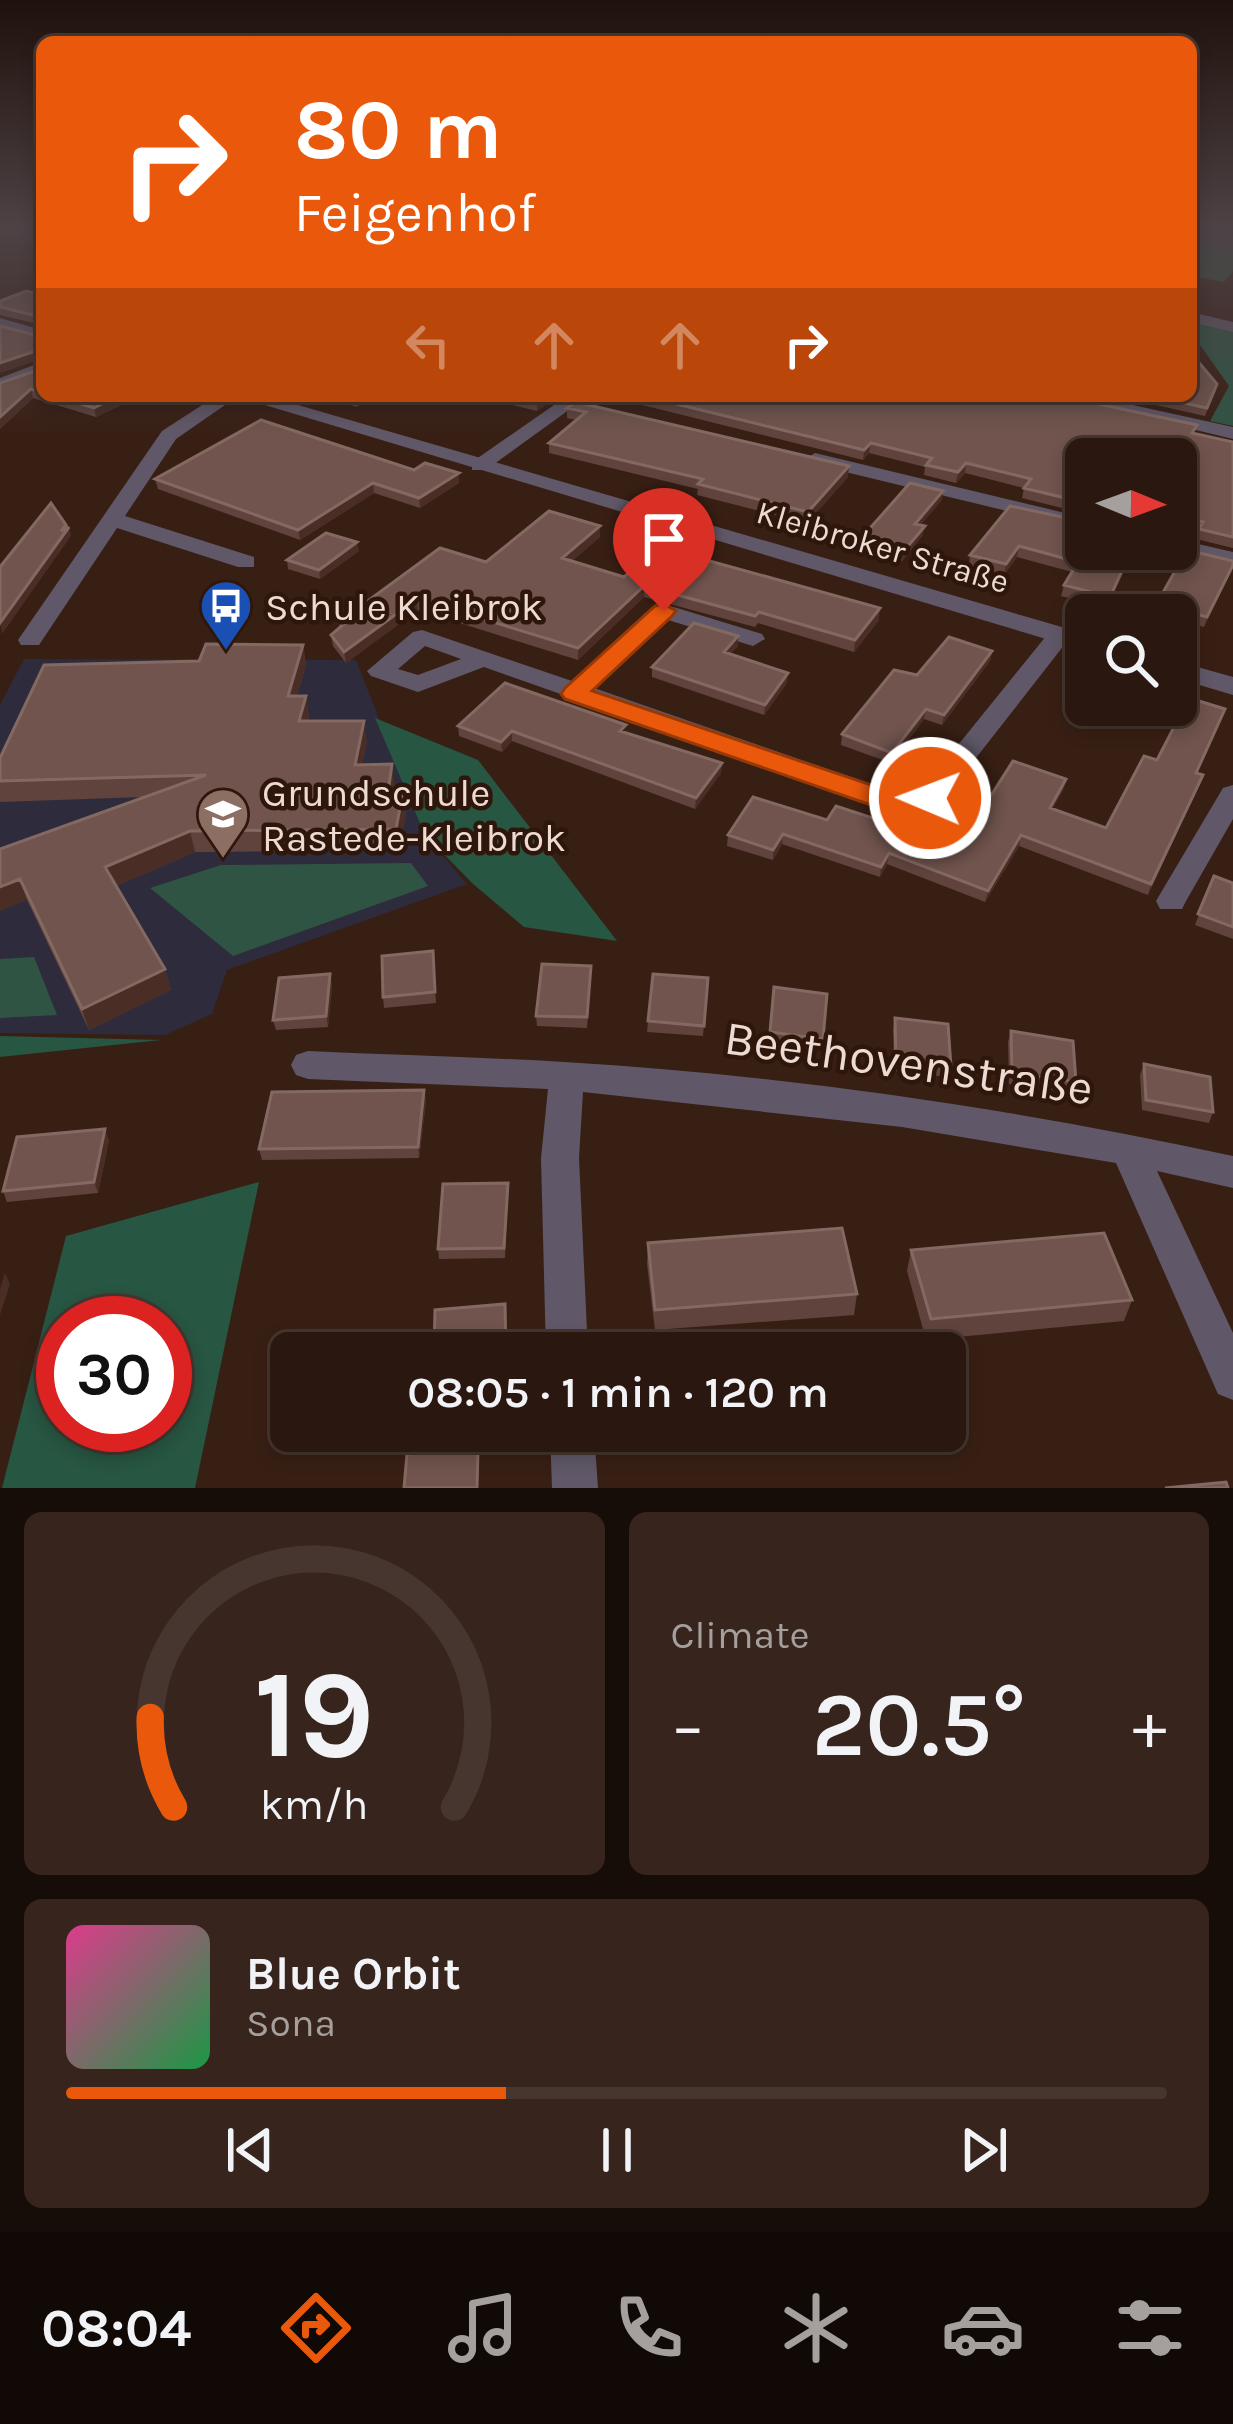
<!DOCTYPE html>
<meta charset="utf-8">
<style>
body{margin:0;font-family:Karla,sans-serif;background:#36241d;color:#f1f3f6;height:100vh;display:flex;flex-direction:column;font-size:45px;white-space:nowrap}
*{box-sizing:border-box;margin:0}
p{font-size:39px;color:#a59f9e}
.icon{flex:none;width:66px;height:66px;fill:none;stroke:currentColor;stroke-width:2;stroke-linecap:round;stroke-linejoin:round}
.map{position:relative;height:1488px;overflow:hidden}
.details{display:flex;flex-direction:column;gap:24px;padding:24px;background:#170d08;flex:1}
.details>*{flex:none}
.top-card{position:absolute;left:36px;top:36px;width:1161px;height:366px;border-radius:18px;box-shadow:0 6px 18px #0003,0 0 0 3px #46362f;background:#ea580c;color:#fff;overflow:hidden}
.needle{width:78px;rotate:91deg}
.buttons{position:absolute;left:1065px;top:438px;display:grid;gap:24px}
.buttons a{display:grid;place-items:center;width:132px;height:132px;border-radius:18px;background:#2a170f;box-shadow:0 6px 18px #0003,0 0 0 3px #46362f;font-size:60px}
.speed{position:absolute;left:36px;top:1296px;display:flex;gap:24px;font-size:60px;font-weight:700;text-align:center}
.speed>*{display:grid;place-content:center;width:156px;height:156px;border-radius:50%;background:#2a170f;box-shadow:0 6px 18px #0003,0 0 0 3px #46362f;line-height:1}
.speed .limit{border:18px solid #d22;background:#fff;color:#111}
.pin{position:absolute;display:grid;place-items:center;width:102px;height:102px;color:#fff;margin:-123px -51px;border-radius:50% 50% 50% 0;rotate:-45deg;box-shadow:0 0 12px #0007}
.pin .icon{rotate:45deg}
.me{position:absolute;width:132px;margin:-66px;rotate:271deg;stroke-linejoin:round;filter:drop-shadow(0 0 9px #0008)}
.turn{display:flex;align-items:center;gap:42px;height:252px;padding:0 60px;font-size:54px}
.turn .icon{width:156px;height:156px;stroke-width:2.5}
.turn b{display:block;font-size:84px;line-height:102px}
.lanes{display:flex;align-items:center;height:114px;padding:0 60px;background:#0003;justify-content:center;gap:60px;direction:ltr}
.lanes .off{opacity:.35}
.big{font-size:90px;font-weight:600;line-height:1.1}
.details .card{flex:1;display:flex;flex-direction:column;justify-content:center;gap:18px;min-width:0;padding:0 42px;border-radius:18px;background:#36241d}
.details .dial{align-items:center;gap:0}
.dial svg{height:312px;overflow:visible;fill:none;stroke:#46362f;stroke-width:7;stroke-linecap:round;text-anchor:middle}
.dial text{fill:#f1f3f6;stroke:none}
.song{display:flex;align-items:center;gap:36px}
.cover{width:144px;height:144px;border-radius:18px;background:linear-gradient(135deg,hsl(330 70% 55%),hsl(140 70% 35%))}
.played{height:12px;border-radius:6px;background:linear-gradient(90deg,#ea580c 40%,#46362f 40%)}
.keys{display:flex;justify-content:space-around;direction:ltr}
.heat{display:flex;justify-content:space-between;align-items:center;font-size:66px;direction:ltr}
.details .tiles{flex:1;display:grid;gap:24px;grid-template-columns:1fr 1fr}
.card:last-child{grid-column:span 2}
.trip{position:absolute;left:270px;top:1332px;width:696px;height:120px;border-radius:18px;background:#2a170f;box-shadow:0 6px 18px #0003,0 0 0 3px #46362f;font-weight:600;line-height:120px;text-align:center}
.dock{display:flex;height:192px;justify-content:space-around;align-items:center;background:#110906;color:#a59f9e}
.dock .icon{width:84px;height:84px}
.dock .current{color:#ea580c}
.dock b{font-size:54px;color:#f1f3f6}
.map>svg:first-child{display:block}
.education{fill:#2e2b3c}
.green{fill:#305444}
.forest{fill:#275642;fill-rule:evenodd}
.lines{fill:none;stroke-linecap:round;stroke-linejoin:round}
.minor{fill:#605868;fill-rule:evenodd}
.tertiary{fill:#605868;fill-rule:evenodd}
.wall{fill:#60433d}
.shaded-wall{fill:#4a2e26}
.building{fill:#70544d;stroke:#836962;stroke-width:3}
.route{fill:#ea580c;stroke:#983908;stroke-width:3}
.labels{text-anchor:middle;stroke-width:9;stroke-linejoin:round;paint-order:stroke}
.far-street-label{font-size:33px;fill:#ecdad3;stroke:#2e160b}
.poi-label{font-size:39px;fill:#ecdad3;stroke:#2e160b;text-anchor:start}
.near-street-label{font-size:48px;fill:#ecdad3;stroke:#2e160b}
</style>
<div class="map">
<svg width="1233" height="1488" viewBox="0 0 1233 1488">
<rect width="100%" height="100%" fill="#381f14"/>
<!-- education -->
<path class="education" d="M24,659L356,660L425,835L467,884L227,970L212,1014L165,1035L0,1033V705Z"/>
<!-- green -->
<path class="green" d="M1191,229L1233,234V271L1224,282L1191,276Z
M1191,321L1233,329V426L1210,421L1229,386L1191,332Z
M411,863L428,886L233,956L150,888L221,865Z
M34,957L57,1015L0,1018V959Z"/>
<!-- forest -->
<path class="forest" d="M375,718L478,760L617,941L524,927L472,883L425,835Z
M0,1036L161,1040L0,1057Z
M259,1182L195,1488H2L66,1236ZM165,1323V1425H63V1323Z"/>
<g class="lines">
<!-- minor -->
<path class="minor" d="M1191,312L1233,322V332L1191,322Z
M42,362V374L0,390V378Z
M216,396H238L176,439L125,516L254,557V567H238L117,528L39,645H21L18,640L162,431Z
M567,396H588L486,470H472V462Z
M1055,396H1124L1119,402L1233,427V439Z
M815,453L1086,518V530L808,463L805,459Z
M1176,539L1233,552V566L1168,551L1176,549Z
M664,604L762,634L765,639L753,646L668,620L594,688L905,796L920,792L1051,630H1069L1072,635L940,804L904,815L484,667L418,692L371,676L367,671L413,632L422,630L572,681L656,606ZM425,646L461,659L418,675L398,669Z
M1233,785V819L1186,901L1182,909H1160L1156,901L1223,788Z
M308,1051C393,1055 479,1057 564,1062C789,1075 1015,1109 1233,1156V1188L1157,1171L1233,1333V1400L1218,1394L1116,1163L902,1127L583,1092L579,1158L588,1353H546L541,1158L548,1089L308,1079L296,1075L291,1065L296,1055Z
M550,1431H594L598,1488H552Z"/>
<!-- tertiary -->
<path class="tertiary" d="M0,318L42,330V342L0,330Z
M235,396H267L1086,634V651Z
M1176,661L1233,677V695L1176,678Z"/>
</g>
<!-- wall -->
<path class="wall" d="M42,295V325L0,315V301Z
M42,337V396H140L96,417L33,398L0,429V383L41,369Z
M1217,384L1205,416L1147,403L1149,396Z
M321,396H374L357,407Z
M491,396H559L537,411L492,400Z
M606,396H1061L1195,433L1233,442V548L1196,539L1198,532L1176,526V459H1086V514L1022,498L1024,488L965,473L956,483L924,475L925,467L869,453L863,460Z
M567,408L848,477L807,523L697,495L698,489L549,453V443L576,420L567,418Z
M155,479L459,483L420,508L374,493L300,540L158,489Z
M942,500L920,525L923,535L902,561L870,552L871,547L863,544L864,535Z
M1086,522L1134,549L1107,608L1061,596L1064,585L1072,572L1017,557L1004,575L969,565L970,555Z
M600,537L572,561L624,577L879,620L854,652L758,623L755,627L644,597L578,660L418,610L346,663L333,646L331,635L340,628L339,622L486,562Z
M359,551L320,579L288,569L287,560Z
M1232,570L1204,627L1176,619V615L1155,613L1157,603Z
M738,636V646L730,654L787,683L764,715L652,677V667Z
M303,645L306,665L297,696L309,715L308,721L367,741L362,765L395,784L394,792H403L406,813L399,850L195,852L116,886L165,969L171,990L89,1030L27,900L0,849L143,797L0,802V758L199,661Z
M992,651L990,661L942,725L924,719L891,763L841,745L842,734L917,675Z
M1225,709L1197,773L1199,785L1148,895L1019,846L985,902L887,864L880,877L782,844L773,860L727,846L728,835L827,820L949,843L969,830L1064,789L1052,809L1106,828Z
M458,726L626,733L722,763L721,773L695,809L512,741L502,752L459,736Z
M1214,876L1233,883V939L1195,925Z
M433,951L436,1003L384,1008L383,997Z
M330,974L332,985L328,1027L276,1030L273,1020Z
M591,976L587,1028L537,1026L536,1016Z
M708,978L703,1036L647,1032L648,1021Z
M774,987L827,994L822,1050L769,1043Z
M895,1018L951,1067L948,1077L894,1071L893,1029Z
M1011,1031L1076,1082L1073,1093L1009,1084L1008,1042Z
M1144,1064L1213,1112L1209,1123L1142,1110L1140,1075Z
M424,1090L426,1101L419,1158L262,1160L259,1149Z
M109,1140L98,1193L7,1202L3,1191Z
M508,1183L505,1258L439,1259L438,1249Z
M648,1243L857,1294L854,1315L655,1330L647,1264Z
M911,1250L1132,1300L1124,1321L926,1340L907,1271Z"/>
<!-- shaded-wall -->
<path class="shaded-wall" d="M42,349V359L0,373V363Z
M31,389L33,398L0,429V417Z
M118,396H140L96,417L94,408Z
M358,396H374L357,407L356,397Z
M545,396H559L537,411V402Z
M871,443L869,453L863,460L864,450Z
M966,463L965,473L956,483L958,472Z
M849,466L848,477L807,523L808,512Z
M459,473V483L420,508L419,498Z
M373,483L374,493L300,540L298,530Z
M943,491L942,500L914,533L915,524Z
M66,525L67,530L69,527L71,536L2,634L0,623Z
M600,526V537L562,570V558Z
M925,526L923,535L902,561L903,552Z
M357,542L359,551L320,579L319,570Z
M1019,546L1017,557L1004,575L1006,564Z
M1132,549H1134L1107,608L1110,597Z
M1233,565L1232,570L1204,627L1207,617Z
M644,586V597L578,660V648Z
M417,599L418,610L346,663L344,652Z
M880,608L879,620L854,652L855,640Z
M738,636V646L723,662L724,652Z
M303,645L306,665L291,716L288,696Z
M992,651L990,661L942,725L944,715Z
M788,673L787,683L764,715L765,705Z
M306,696L309,715L303,741L299,721Z
M926,709L924,719L891,763L892,753Z
M364,721L367,741L358,786L355,765Z
M512,731V741L502,752L501,742Z
M722,763L721,773L695,809L696,798Z
M392,764L395,784L390,813L388,793Z
M1203,775L1199,785L1148,895L1151,884Z
M1066,779L1064,789L1047,818L1050,808Z
M403,792L406,813L399,850L396,829Z
M190,831L195,852L112,888L105,867Z
M783,834L782,844L773,860V850Z
M1021,835L1019,846L985,902L988,891Z
M889,853L887,864L880,877L881,867Z
M20,879L27,900L0,911V887Z
M165,969L171,990L89,1030L82,1009Z
M330,974L332,985L328,1027L326,1016Z
M424,1090L426,1101L419,1158L418,1147Z
M105,1129L109,1140L98,1193L94,1182Z
M5,1273L10,1284L0,1315V1289Z"/>
<!-- building -->
<path class="building" d="M26,291L42,295V331L41,317L0,307V301Z
M0,326L42,337V349L0,363Z
M42,353V392L31,389L0,417V383L41,369Z
M1191,353L1217,384L1207,408L1153,396H1191Z
M55,396H118L94,408Z
M513,396H545L537,402Z
M644,396H1061L1197,425L1192,433L1233,442V537L1199,529L1203,522L1176,515V459H1086V503L1024,488L1031,479L966,463L958,472L926,465L932,458L871,443L864,450Z
M576,402L849,466L808,512L698,484L703,479L549,443L586,412L567,408Z
M261,420L414,470L425,463L459,473L419,498L373,483L298,530L155,479Z
M910,483L943,491L915,524L925,526L903,552L871,543L875,538L864,535Z
M51,503L66,525L61,531L69,527L0,623V567Z
M1010,506L1086,522V549H1132L1110,597L1064,585L1078,562L1019,546L1006,564L970,555Z
M549,511L600,526L562,558L624,577L659,547L880,608L855,640L759,612L755,616L644,586L578,648L417,599L344,652L331,635L344,624L339,622L440,548L486,562Z
M326,533L357,542L319,570L287,560Z
M1187,550L1233,561V565L1207,617L1157,603Z
M694,623L738,636L724,652L788,673L765,705L652,667Z
M949,637L992,651L944,715L926,709L892,753L842,734L894,670L917,675Z
M206,644L303,645L288,696H306L299,721H364L355,765L392,764L388,793L403,792L396,829L190,831L105,867L165,969L82,1009L20,879L0,887V849L206,775L0,781V758L44,665L199,661Z
M505,683L626,725L620,731L722,763L696,798L512,731L501,742L458,726Z
M1189,698L1225,709L1196,773L1203,775L1151,884L1021,835L988,891L889,853L881,867L783,834L773,850L728,835L753,797L827,820L836,806L949,843L959,827L969,830L1013,761L1066,779L1050,808L1106,828L1144,756L1157,760Z
M1214,876L1233,883V927L1198,914Z
M433,951L435,992L383,997L382,956Z
M542,964L591,966L587,1017L536,1016Z
M330,974L326,1016L273,1020L279,978Z
M653,974L708,978L704,1026L648,1021Z
M774,987L827,994L823,1039L770,1032Z
M895,1018L948,1024L951,1067L896,1061Z
M1011,1031L1073,1041L1076,1082L1012,1073Z
M1144,1064L1210,1077L1213,1112L1146,1100Z
M424,1090L418,1147L259,1149L272,1092Z
M105,1129L94,1182L3,1191L17,1137Z
M508,1183L504,1248L438,1249L443,1184Z
M842,1228L857,1294L655,1310L648,1243Z
M1104,1233L1132,1300L931,1319L911,1250Z
M505,1304L506,1353H434L435,1310Z
M478,1450L477,1488H404L407,1454Z
M1226,1482L1228,1488H1165Z"/>
<!-- sky -->
<linearGradient id="sky" x2="0" y2="1"><stop stop-color="#1f110b"/><stop offset="0.52" stop-color="#4d4245"/><stop offset="1" stop-color="#4d4245" stop-opacity="0"/></linearGradient>
<rect width="1233" height="437" fill="url(#sky)"/>
<!-- route -->
<path class="route" d="M664,604L676,611L672,616L592,691L904,796L930,789L940,791L944,798C935,811 909,817 894,813L565,699L561,694L565,688L655,606Z"/>
<!-- icons -->
<defs>
<g id="bus-pin" transform="scale(2.7)"><path d="M0 17L-7.5 6A9.5 9.5 0 1 1 7.5 6Z" fill="#1a4fb4" stroke="#2e160b"/><path d="M-5-6H5V4H4V6H2V4H-2V6H-4V4H-5ZM-3.5-4V0h7V-4ZM-3.5 1.2v1.5H-2V1.2ZM2 1.2v1.5H3.5V1.2Z" fill="#fff"/></g>
<g id="school-pin" transform="scale(2.7)"><path d="M0 17L-7.5 6A9.5 9.5 0 1 1 7.5 6Z" fill="#8d6e63" stroke="#2e160b"/><path d="M0-5L7-2L0 1L-7-2ZM-4 1L0 2.5L4 1V4Q0 6-4 4Z" fill="#fff"/></g>
</defs>
<g fill-rule="evenodd">
<use href="#bus-pin" x="226" y="606"/>
<use href="#school-pin" x="223" y="814"/>
</g>
<g class="labels">
<!-- far-street labels -->
<g class="far-street-label">
<text transform="translate(883 546) rotate(16)" y="12">Kleibroker Straße</text>
</g>
<!-- poi labels -->
<g class="poi-label">
<text x="265" y="620">Schule Kleibrok</text>
<text x="262" y="806">Grundschule<tspan x="262" dy="45">Rastede-Kleibrok</tspan></text>
</g>
<!-- near-street labels -->
<g class="near-street-label">
<text transform="translate(909 1062) rotate(8)" y="17">Beethovenstraße</text>
</g>
</g>
</svg>
<div class="buttons">
<a><svg class="needle" viewBox="-14 -14 28 28"><path d="M0-13l5 13h-10z" fill="#e53935"/><path d="M0 13l5-13h-10z" fill="#a59f9e"/></svg></a>
<a><svg class="icon" aria-label="search" viewBox="0 0 24 24"><circle cx="10" cy="10" r="6"/><path d="M15 15l6 6"/></svg></a>
</div>
<div class="speed"><div class="limit">30</div></div>
<div class="pin" style="left:664px;top:611px;background:#d93025"><svg class="icon" aria-label="arrive" viewBox="0 0 24 24"><path d="M6 21V4h12l-3 4 3 4H6"/></svg></div>
<svg class="me" style="left:930px;top:798px" viewBox="-20 -20 40 40"><circle r="17" fill="#ea580c" stroke="#fff" stroke-width="3"/><path d="M0-11L8 9 0 5-8 9z" fill="#fff"/></svg>
<div class="trip">08:05 · 1 min · 120 m</div>
<div class="top-card">
<div class="turn"><svg class="icon" aria-label="right" viewBox="0 0 24 24"><path d="M7 20v-9h11M14 6l5 5-5 5"/></svg><div><b>80 m</b>Feigenhof</div></div>
<div class="lanes"><svg class="icon off" aria-label="left" viewBox="0 0 24 24"><path d="M17 20v-9H6M10 6l-5 5 5 5"/></svg><svg class="icon off" aria-label="ahead" viewBox="0 0 24 24"><path d="M12 20V5M6 11l6-6 6 6"/></svg><svg class="icon off" aria-label="ahead" viewBox="0 0 24 24"><path d="M12 20V5M6 11l6-6 6 6"/></svg><svg class="icon" aria-label="right" viewBox="0 0 24 24"><path d="M7 20v-9h11M14 6l5 5-5 5"/></svg></div>
</div>
</div>
<section class="details">
<div class="tiles">
<div class="card dial"><svg viewBox="0 0 100 80">
<path d="M14 69A42 42 0 1 1 86 69"/>
<path d="M14 69A42 42 0 0 1 8 46" stroke="#ea580c"/>
<text x="50" y="56" font-size="32" font-weight="700">19</text>
<text x="50" y="72" font-size="11">km/h</text>
</svg></div>
<div class="card"><p>Climate</p>
<div class="heat"><a>−</a><b class="big">20.5°</b><a>+</a></div>
</div>
<div class="card">
<div class="song"><i class="cover"></i><div><b>Blue Orbit</b><p>Sona</p></div></div>
<div class="played"></div>
<div class="keys"><svg class="icon" aria-label="previous" viewBox="0 0 24 24"><path d="M18 5L8 12l10 7zM5 5v14"/></svg><svg class="icon" aria-label="pause" viewBox="0 0 24 24"><path d="M8 5v14M16 5v14"/></svg><svg class="icon" aria-label="next" viewBox="0 0 24 24"><path d="M6 5l10 7-10 7zM19 5v14"/></svg></div>
</div>
</div>
</section>
<nav class="dock">
<b>08:04</b>
<svg class="icon current" aria-label="directions" viewBox="0 0 24 24"><path d="M12 3l9 9-9 9-9-9zM9 14v-3h6M13 9l2 2-2 2"/></svg>
<svg class="icon" aria-label="music" viewBox="0 0 24 24"><path d="M9 18V5l10-2v13"/><circle cx="6" cy="18" r="3"/><circle cx="16" cy="16" r="3"/></svg>
<svg class="icon" aria-label="phone" viewBox="0 0 24 24"><path d="M5 4h4l2 5-3 2q2 4 5 5l2-3 5 2v4C11 20 4 13 5 4z"/></svg>
<svg class="icon" aria-label="climate" viewBox="0 0 24 24"><path d="M12 3v18M4 7l16 10M4 17L20 7"/></svg>
<svg class="icon" aria-label="car" viewBox="0 0 24 24"><path d="M5 17H2v-5l4-1 3-4h7l3 4 3 1v5h-3M9 17h6M6 11h13"/><circle cx="7" cy="17" r="2"/><circle cx="17" cy="17" r="2"/></svg>
<svg class="icon" aria-label="filters" viewBox="0 0 24 24"><path d="M4 7h16M4 17h16"/><circle cx="9" cy="7" r="2"/><circle cx="15" cy="17" r="2"/></svg>
</nav>
